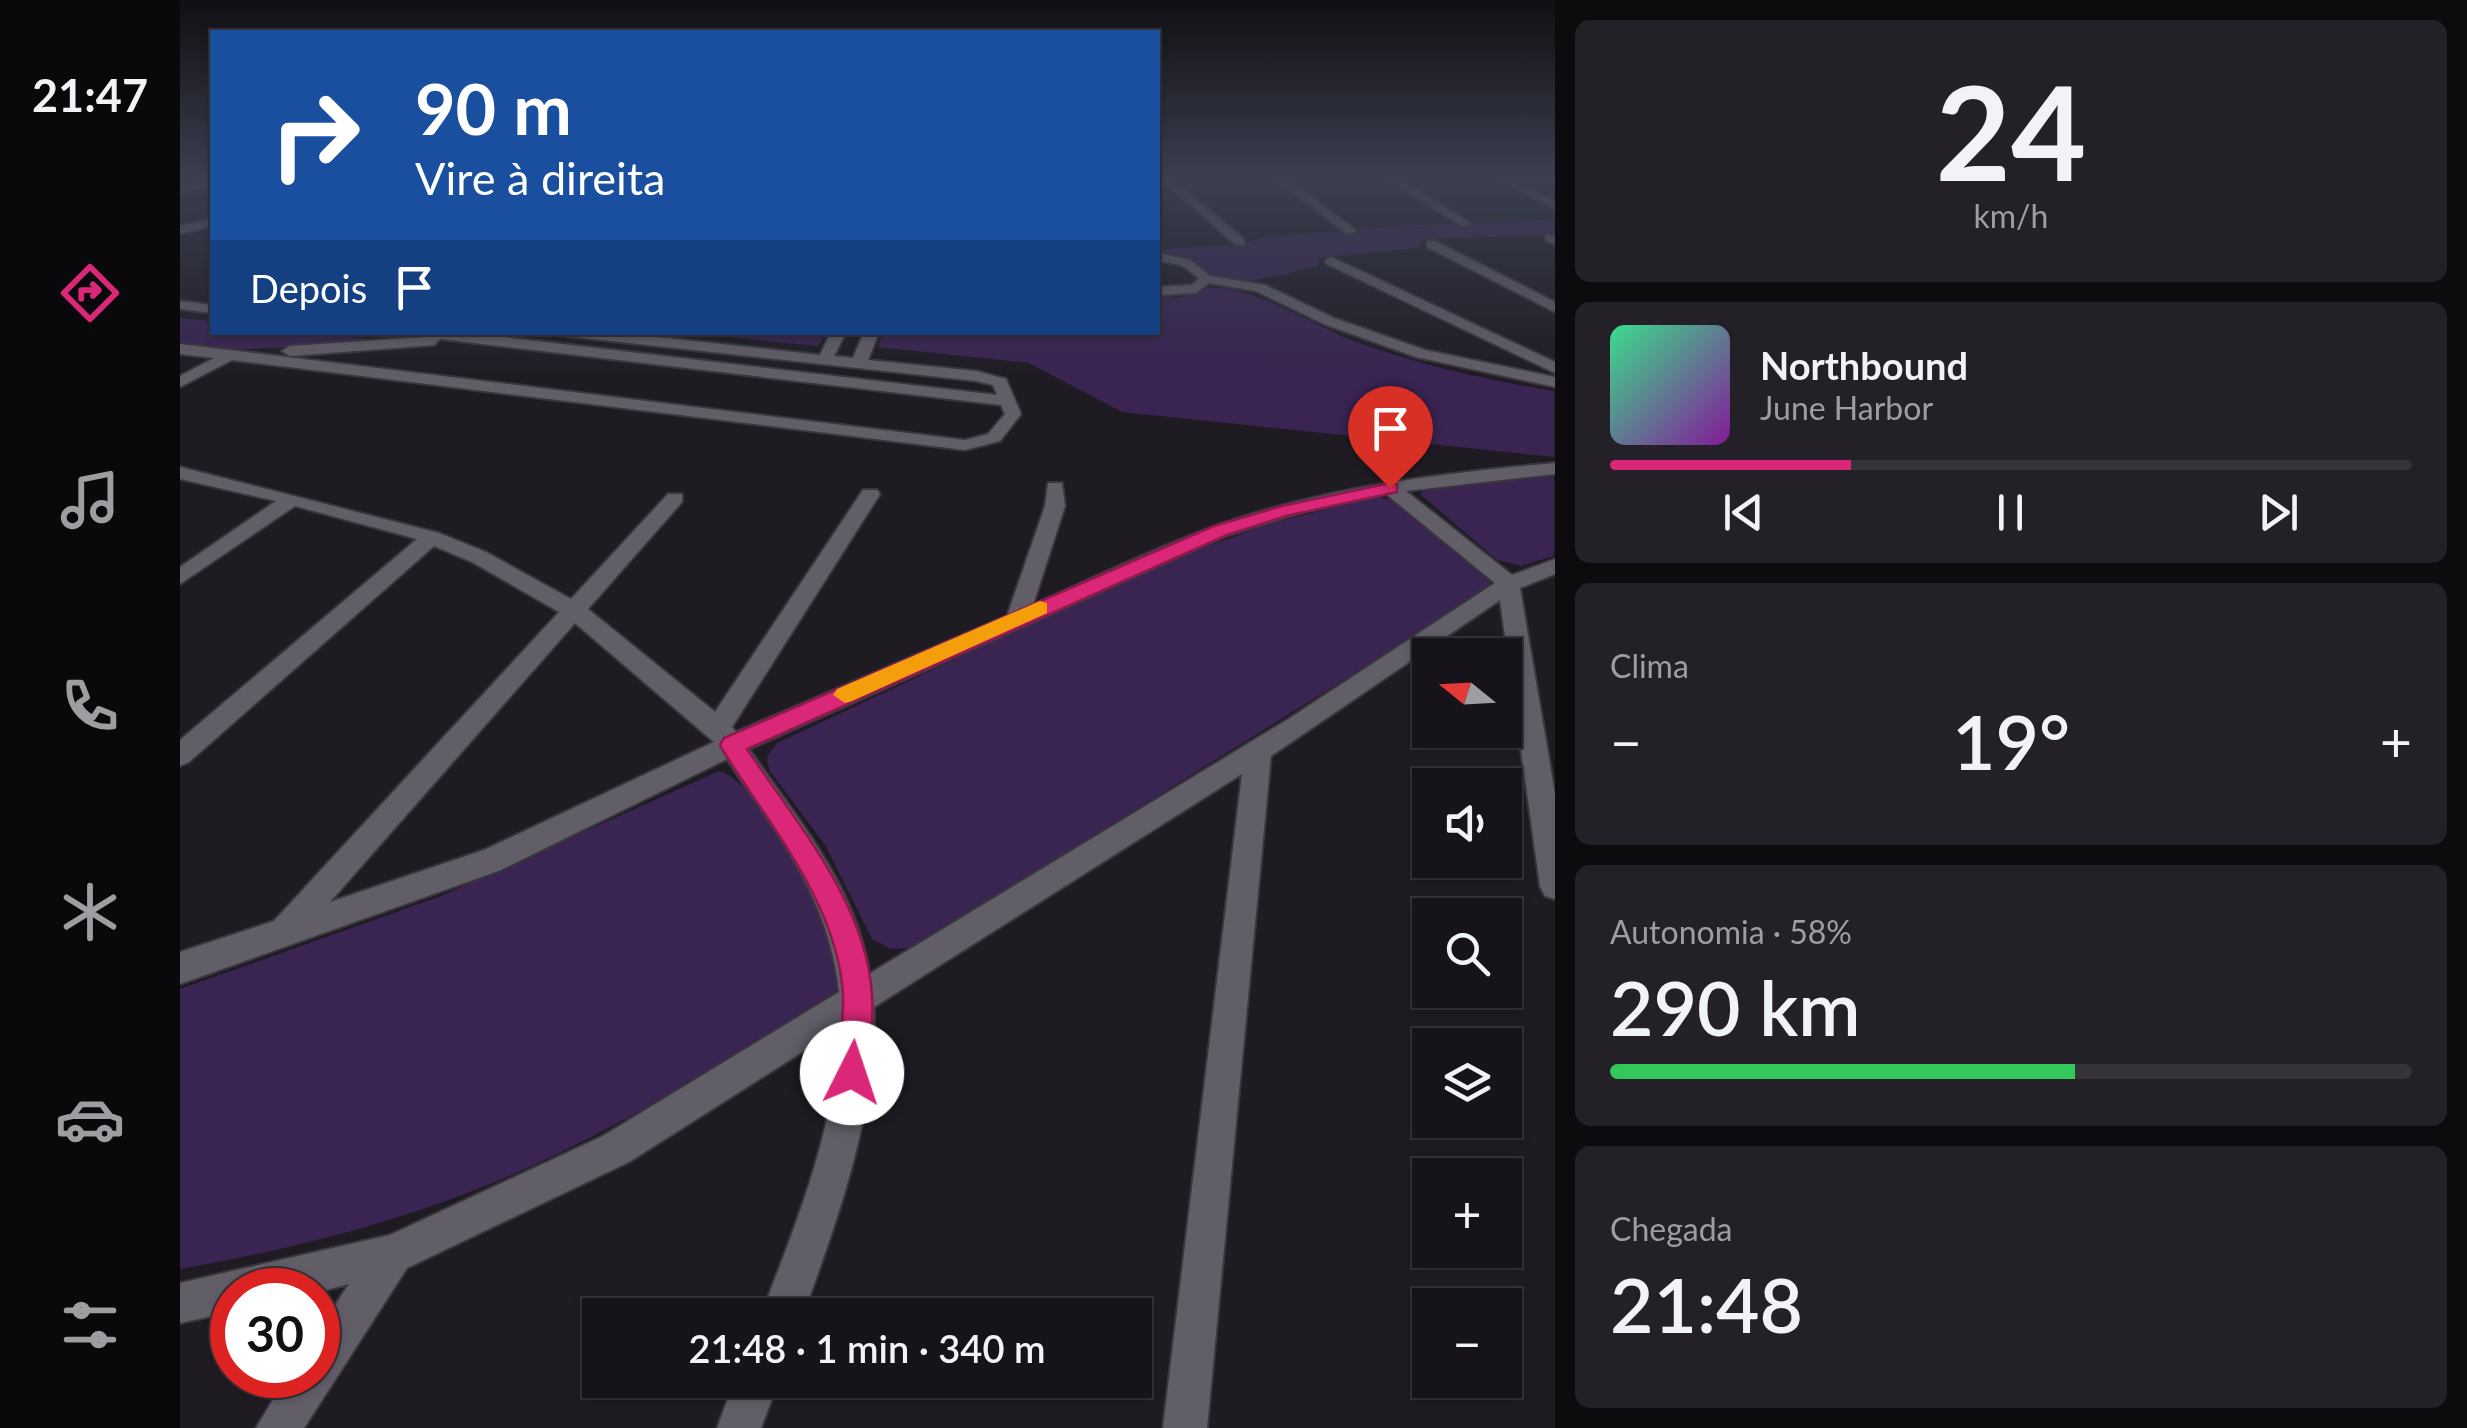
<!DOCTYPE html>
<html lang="pt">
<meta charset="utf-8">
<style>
body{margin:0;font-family:Lato,sans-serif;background:#232127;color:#f1f3f6;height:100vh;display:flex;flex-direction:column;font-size:38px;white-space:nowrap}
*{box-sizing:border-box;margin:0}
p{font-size:32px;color:#9e9ea2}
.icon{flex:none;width:55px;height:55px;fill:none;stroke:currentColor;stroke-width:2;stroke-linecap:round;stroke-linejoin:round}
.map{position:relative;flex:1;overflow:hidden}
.details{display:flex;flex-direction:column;gap:20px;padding:20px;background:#0c0b0e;width:912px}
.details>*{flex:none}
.hud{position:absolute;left:30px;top:30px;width:950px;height:305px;border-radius:0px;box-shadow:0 2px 8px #0004,0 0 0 2px #353339;background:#1a4fa0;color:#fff;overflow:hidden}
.needle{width:65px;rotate:288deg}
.fabs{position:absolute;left:1232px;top:638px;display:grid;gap:20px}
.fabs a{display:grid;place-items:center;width:110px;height:110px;border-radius:0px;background:#16141a;box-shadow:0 2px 8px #0004,0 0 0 2px #353339;font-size:50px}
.speed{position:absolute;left:30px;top:1268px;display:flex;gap:20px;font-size:50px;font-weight:700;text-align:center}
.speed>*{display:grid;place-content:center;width:130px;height:130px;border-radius:50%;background:#16141a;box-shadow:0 2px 8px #0004,0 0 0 2px #353339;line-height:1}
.speed .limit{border:15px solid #d22;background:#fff;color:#111}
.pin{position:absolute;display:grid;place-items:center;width:85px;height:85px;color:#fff;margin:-102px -42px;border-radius:50% 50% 50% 0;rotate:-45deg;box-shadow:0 0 10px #0007}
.pin .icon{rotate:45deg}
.me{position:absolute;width:110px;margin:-55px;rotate:4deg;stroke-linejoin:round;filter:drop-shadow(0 0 8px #0008)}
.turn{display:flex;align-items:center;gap:35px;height:210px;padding:0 40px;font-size:45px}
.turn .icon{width:130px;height:130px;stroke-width:2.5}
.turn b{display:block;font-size:70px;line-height:85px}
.then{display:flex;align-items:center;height:95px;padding:0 40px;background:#0003;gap:20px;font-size:38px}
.big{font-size:75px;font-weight:600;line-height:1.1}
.details .tile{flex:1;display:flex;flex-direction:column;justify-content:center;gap:15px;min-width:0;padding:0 35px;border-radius:15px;background:#232127}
.details .dial{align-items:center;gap:0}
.dial b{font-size:130px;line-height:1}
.song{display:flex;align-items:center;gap:30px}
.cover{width:120px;height:120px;border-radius:15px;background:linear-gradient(135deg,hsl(150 70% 55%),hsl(290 70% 35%))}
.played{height:10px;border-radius:5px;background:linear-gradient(90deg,#db2777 30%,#353339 30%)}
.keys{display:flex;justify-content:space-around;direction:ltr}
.heat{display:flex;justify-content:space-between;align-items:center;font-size:55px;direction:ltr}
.charge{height:15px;border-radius:8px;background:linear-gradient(90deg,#34c759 58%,#353339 0)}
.trip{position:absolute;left:402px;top:1298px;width:570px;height:100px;border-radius:0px;background:#16141a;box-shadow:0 2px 8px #0004,0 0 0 2px #353339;font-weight:600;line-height:100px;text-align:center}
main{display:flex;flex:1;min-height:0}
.tab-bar{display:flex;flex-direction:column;width:180px;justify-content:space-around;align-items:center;background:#09080a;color:#9e9ea2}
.tab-bar .icon{width:70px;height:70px}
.tab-bar .current{color:#db2777}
.tab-bar b{font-size:45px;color:#f1f3f6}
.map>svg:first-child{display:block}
.green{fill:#392452}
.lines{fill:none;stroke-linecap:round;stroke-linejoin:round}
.street-casing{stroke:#39373d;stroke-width:4}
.street{fill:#625e68;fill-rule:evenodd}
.route{fill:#db2777;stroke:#8e194d;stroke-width:2.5}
.slow{fill:#f59e0b}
</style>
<main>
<nav class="tab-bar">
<b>21:47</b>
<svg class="icon current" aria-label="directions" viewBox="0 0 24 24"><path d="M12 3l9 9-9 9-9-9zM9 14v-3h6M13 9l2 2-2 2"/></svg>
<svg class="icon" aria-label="music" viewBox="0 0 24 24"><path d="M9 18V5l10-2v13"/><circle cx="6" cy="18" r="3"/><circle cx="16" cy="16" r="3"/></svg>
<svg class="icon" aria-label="phone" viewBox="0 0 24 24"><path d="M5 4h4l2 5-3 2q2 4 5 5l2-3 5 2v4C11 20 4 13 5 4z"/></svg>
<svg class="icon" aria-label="climate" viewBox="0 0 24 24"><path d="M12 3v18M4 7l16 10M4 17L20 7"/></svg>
<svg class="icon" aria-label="car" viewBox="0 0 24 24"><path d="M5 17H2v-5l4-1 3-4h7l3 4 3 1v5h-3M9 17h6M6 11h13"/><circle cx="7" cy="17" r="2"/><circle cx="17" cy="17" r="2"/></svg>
<svg class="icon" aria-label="filters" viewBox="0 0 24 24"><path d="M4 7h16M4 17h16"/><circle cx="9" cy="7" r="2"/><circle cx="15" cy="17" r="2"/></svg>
</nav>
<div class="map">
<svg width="1375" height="1428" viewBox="0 0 1375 1428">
<rect width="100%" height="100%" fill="#1e1b23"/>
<!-- green -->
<path class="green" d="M1374,220V235L1242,239L1239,248L1139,258L1138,266C1108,272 1066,288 1036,277C1013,269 1007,260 978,255V249L1062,245L1080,238L1146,232L1172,234L1181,229L1212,226Z
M1028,288C1075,285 1133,326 1179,343C1242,366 1308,380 1374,391V457L942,412L849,363L698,347L703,333L978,332V297H1001Z
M0,318L32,321V332H131L204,341L56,350L0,343Z
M508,333H646L638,346Z
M1374,472V556L1341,566L1317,560L1240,494L1245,488Z
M1194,496L1217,501L1311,578L1310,589L733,948L711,949L692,939L645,845L589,770L587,757L597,743L980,563L1087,525Z
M539,771C570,775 629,885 643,916C652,937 655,963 660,985L648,1004C550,1059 454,1119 352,1166C239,1217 121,1248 0,1269V989L261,896Z"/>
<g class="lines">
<!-- street casing -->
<g class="street-casing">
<path id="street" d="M979,178H991L1064,239V245H1056Z
M1094,178H1106L1177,231L1167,234Z
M1205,178H1218L1292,224L1282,226Z
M1308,178H1375V182H1336L1375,201V209L1322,181Z
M32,179V185L0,192V186Z
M32,219V226L0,234V226Z
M1366,235L1375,236V244L1366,241Z
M1247,241H1255L1375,302V312L1247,247Z
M978,253L1010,260L1030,276L1085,285L1154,318L1245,350L1375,377V387L1236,357L1144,324L1076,291L1029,283L1016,293L978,295V287L1012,285L1019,278L1001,265L978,261Z
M1151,257L1375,362V373L1147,264L1145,261Z
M0,301L32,305V313L0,309Z
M231,332H280L817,395L813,385L796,381L386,336L379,332H432L640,355L651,332H666L654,356L673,358L684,332H699L688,360L796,371L826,379L841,414L820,441L785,450L52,360L0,387V376L34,358L0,354V344L785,440L808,434L825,414L821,405L260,339L254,345L110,356L102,351L110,346L245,337Z
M1375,463V474L1226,491L1332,575L1375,559V574L1340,588L1375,794V899L1365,896L1360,886L1320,600L1091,756L1027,1428H983L1062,774L694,1007C696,1115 659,1215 623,1315H581C617,1222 655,1129 660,1028L449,1162L227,1268L124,1428H76L108,1375H138V1331L169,1284L138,1292L52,1290V1312L0,1323V1283L210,1235L423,1136L659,992C649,897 598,837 547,759L321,870L0,984V952L94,921L379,612L292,562L254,546L9,762L0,766V740L237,539L115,506L0,584V567L96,501L0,479V467L259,533L306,552L391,599L488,494H502V502L408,609L535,712L683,490H697L700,494L552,727L556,732L827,616L865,506L868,483H882L885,506L853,605C925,573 997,537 1072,514C1170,484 1273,472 1375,463ZM1206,494L1315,583L1107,720L689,974C677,887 617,819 569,749L1048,535L1127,511ZM395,623L534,742L304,850L150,902Z
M555,1380H599L581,1428H537Z"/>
</g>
<!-- street -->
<use href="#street" class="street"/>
</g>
<!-- sky -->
<linearGradient id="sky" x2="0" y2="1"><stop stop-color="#100f13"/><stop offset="0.47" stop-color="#3b3f50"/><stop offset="1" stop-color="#3b3f50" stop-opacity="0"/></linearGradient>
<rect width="1375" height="378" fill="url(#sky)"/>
<!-- route -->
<path class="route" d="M1210,483L1217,484V492L1106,516L1047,535L567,749C617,824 686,902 692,995C694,1021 690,1048 688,1073L684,1084L672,1089L661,1084L657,1073C659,1048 664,1020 663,995C658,905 590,826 544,752L540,745L544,738L1034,526L1102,506Z"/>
<!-- slow -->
<path class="slow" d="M860,601L867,603V613L672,701L665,703L653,695L657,689Z"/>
</svg>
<div class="fabs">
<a><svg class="needle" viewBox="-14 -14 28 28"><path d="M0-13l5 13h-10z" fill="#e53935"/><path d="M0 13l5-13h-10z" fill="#9e9ea2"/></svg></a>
<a><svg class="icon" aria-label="sound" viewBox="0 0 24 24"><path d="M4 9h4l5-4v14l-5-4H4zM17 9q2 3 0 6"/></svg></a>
<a><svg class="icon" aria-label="search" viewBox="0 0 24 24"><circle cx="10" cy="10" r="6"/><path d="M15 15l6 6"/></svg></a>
<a><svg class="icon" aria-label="layers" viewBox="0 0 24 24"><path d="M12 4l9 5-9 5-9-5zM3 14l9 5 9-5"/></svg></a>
<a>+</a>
<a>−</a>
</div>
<div class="speed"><div class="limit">30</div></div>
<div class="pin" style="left:1210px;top:488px;background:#d93025"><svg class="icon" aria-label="arrive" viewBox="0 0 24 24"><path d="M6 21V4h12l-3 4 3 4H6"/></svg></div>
<svg class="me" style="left:672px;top:1073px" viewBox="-20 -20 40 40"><circle r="19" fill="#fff"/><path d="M0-13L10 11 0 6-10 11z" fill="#db2777"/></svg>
<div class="trip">21:48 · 1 min · 340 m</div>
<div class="hud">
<div class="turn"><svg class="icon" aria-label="right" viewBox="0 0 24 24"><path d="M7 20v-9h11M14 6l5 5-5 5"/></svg><div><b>90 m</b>Vire à direita</div></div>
<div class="then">Depois<svg class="icon" aria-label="arrive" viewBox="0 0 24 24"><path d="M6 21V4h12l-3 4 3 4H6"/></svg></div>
</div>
</div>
<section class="details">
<div class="tile dial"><b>24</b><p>km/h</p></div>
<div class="tile">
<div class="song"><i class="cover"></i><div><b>Northbound</b><p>June Harbor</p></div></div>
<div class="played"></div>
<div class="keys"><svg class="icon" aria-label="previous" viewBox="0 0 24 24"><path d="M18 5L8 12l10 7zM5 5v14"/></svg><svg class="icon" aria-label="pause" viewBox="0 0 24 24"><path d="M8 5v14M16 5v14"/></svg><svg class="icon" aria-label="next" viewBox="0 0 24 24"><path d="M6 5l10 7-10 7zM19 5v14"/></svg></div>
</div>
<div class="tile"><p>Clima</p>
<div class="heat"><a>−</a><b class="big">19°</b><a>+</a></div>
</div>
<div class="tile"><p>Autonomia · 58%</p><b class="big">290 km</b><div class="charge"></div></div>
<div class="tile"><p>Chegada</p><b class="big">21:48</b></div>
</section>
</main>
